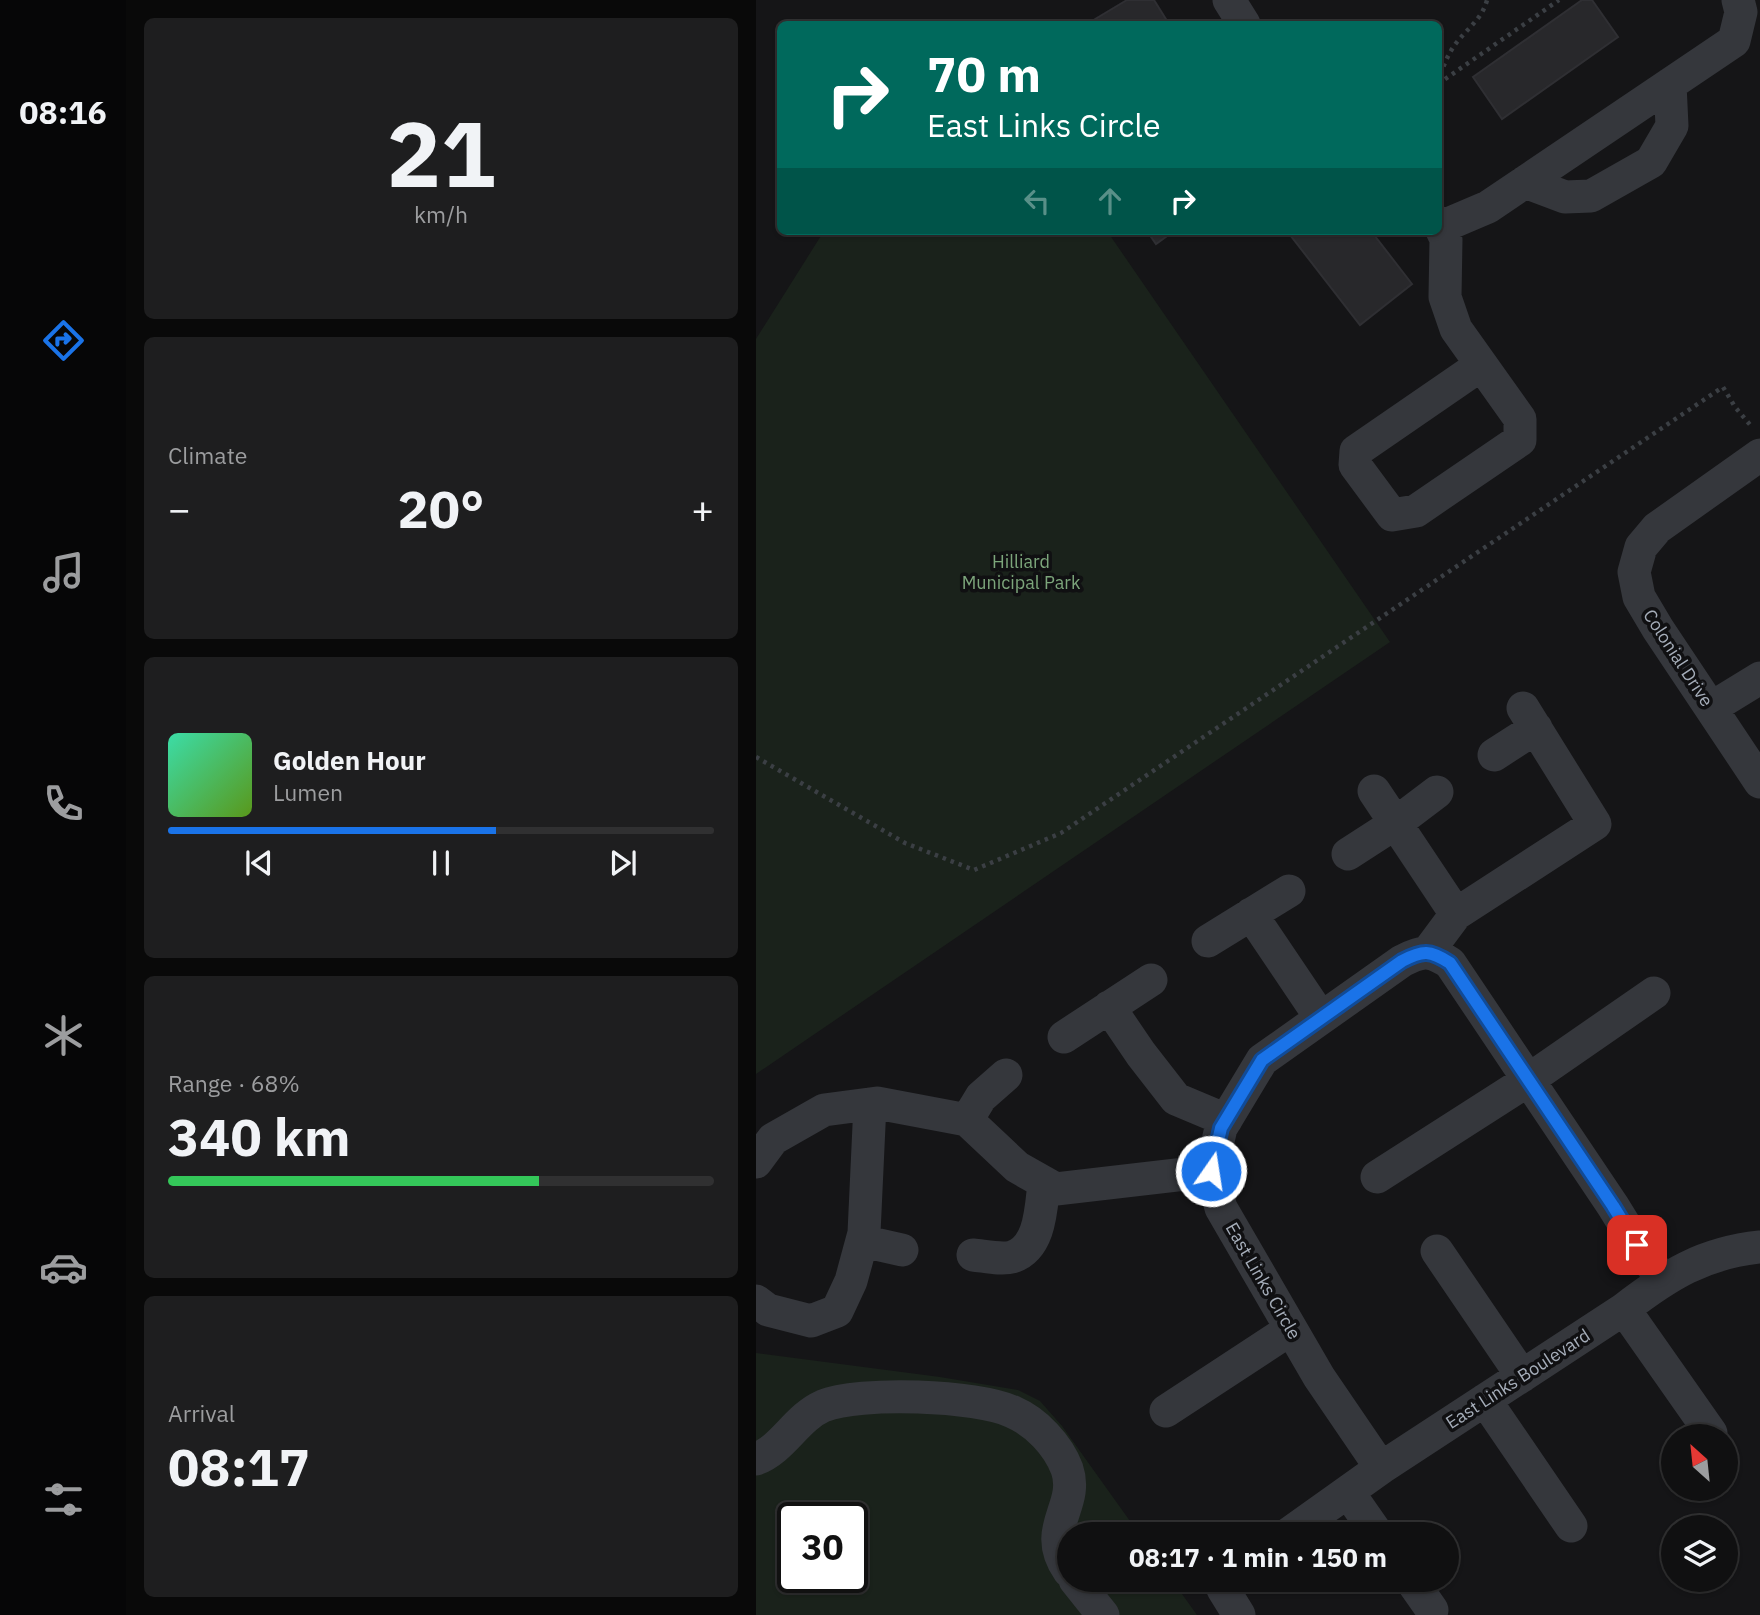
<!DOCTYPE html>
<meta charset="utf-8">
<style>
body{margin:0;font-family:"IBM Plex Sans",sans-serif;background:#1e1e1f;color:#f1f3f6;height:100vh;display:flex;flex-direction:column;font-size:26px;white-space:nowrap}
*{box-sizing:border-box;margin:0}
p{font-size:23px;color:#9c9d9f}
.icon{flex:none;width:38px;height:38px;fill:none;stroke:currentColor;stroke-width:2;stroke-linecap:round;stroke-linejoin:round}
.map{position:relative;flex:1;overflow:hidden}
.side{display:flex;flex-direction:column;gap:18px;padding:18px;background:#090909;width:630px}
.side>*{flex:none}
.top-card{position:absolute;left:21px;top:21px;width:665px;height:214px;border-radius:10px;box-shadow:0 2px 5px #0004,0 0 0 2px #303031;background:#00695c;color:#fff;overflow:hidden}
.needle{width:46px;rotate:333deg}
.tools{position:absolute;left:905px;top:1424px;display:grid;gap:14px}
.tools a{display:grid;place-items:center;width:77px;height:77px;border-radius:50%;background:#101011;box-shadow:0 2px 5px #0004,0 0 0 2px #303031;font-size:35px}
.speed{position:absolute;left:21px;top:1502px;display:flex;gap:14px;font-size:35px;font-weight:700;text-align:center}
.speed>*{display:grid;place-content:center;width:91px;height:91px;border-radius:50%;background:#101011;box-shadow:0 2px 5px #0004,0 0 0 2px #303031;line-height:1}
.speed .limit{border:4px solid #111;border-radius:10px;background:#fff;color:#111}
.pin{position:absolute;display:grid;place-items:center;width:60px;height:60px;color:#fff;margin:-30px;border-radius:14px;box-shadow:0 4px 10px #0006}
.me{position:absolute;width:77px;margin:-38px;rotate:13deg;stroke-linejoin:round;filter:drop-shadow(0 0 5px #0008)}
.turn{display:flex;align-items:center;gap:24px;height:147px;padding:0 35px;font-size:32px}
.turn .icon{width:91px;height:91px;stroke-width:2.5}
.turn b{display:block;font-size:49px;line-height:60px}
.lanes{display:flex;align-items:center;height:66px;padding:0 35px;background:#0003;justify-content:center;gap:35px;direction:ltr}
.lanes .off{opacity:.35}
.big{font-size:52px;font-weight:700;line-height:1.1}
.side .widget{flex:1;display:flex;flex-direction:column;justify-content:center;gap:10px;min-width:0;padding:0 24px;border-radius:10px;background:#1e1e1f}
.side .dial{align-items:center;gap:0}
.dial b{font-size:91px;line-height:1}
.song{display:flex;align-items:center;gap:21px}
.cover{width:84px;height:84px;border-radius:10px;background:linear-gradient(135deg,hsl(160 70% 55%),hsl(90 70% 35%))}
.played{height:7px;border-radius:4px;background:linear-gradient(90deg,#1a73e8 60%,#303031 60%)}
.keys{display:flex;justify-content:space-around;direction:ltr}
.heat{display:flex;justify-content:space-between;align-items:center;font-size:38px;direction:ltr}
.charge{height:10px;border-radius:5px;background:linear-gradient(90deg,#34c759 68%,#303031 0)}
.trip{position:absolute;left:301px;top:1522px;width:402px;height:70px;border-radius:35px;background:#101011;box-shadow:0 2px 5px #0004,0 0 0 2px #303031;font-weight:700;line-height:70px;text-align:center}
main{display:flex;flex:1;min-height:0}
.dock{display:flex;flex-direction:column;width:126px;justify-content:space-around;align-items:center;background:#060607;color:#9c9d9f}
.dock .icon{width:49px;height:49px}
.dock .selected{color:#1a73e8}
.dock b{font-size:32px;color:#f1f3f6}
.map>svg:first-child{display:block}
.green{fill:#1a221b;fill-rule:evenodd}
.building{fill:#28282b;stroke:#2f2f33;stroke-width:2}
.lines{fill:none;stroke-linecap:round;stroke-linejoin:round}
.path{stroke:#3b3f44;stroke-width:4.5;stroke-dasharray:3.5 5;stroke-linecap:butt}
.minor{stroke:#35373c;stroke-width:33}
.route-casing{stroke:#114b97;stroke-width:18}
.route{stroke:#1a73e8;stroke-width:12}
.labels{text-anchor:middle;stroke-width:7;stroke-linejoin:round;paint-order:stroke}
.park-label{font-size:18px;fill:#7ca57b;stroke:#101012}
.street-label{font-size:18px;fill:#a5adb9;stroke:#101012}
</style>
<main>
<nav class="dock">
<b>08:16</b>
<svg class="icon selected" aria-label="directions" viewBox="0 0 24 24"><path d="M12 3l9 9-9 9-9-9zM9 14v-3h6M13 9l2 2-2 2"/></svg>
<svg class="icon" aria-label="music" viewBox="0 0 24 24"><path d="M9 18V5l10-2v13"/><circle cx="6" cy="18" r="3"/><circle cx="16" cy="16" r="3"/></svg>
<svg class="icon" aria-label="phone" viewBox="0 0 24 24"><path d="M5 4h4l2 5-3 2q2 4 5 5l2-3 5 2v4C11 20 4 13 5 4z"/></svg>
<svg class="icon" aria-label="climate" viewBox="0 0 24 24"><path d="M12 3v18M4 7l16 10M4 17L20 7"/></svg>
<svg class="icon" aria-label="car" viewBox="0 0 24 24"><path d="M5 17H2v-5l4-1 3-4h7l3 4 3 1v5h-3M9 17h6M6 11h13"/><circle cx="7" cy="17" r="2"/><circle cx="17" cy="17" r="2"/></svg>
<svg class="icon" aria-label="filters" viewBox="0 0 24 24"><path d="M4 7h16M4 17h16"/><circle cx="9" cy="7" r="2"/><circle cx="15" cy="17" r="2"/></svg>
</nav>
<section class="side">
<div class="widget dial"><b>21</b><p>km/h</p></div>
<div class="widget"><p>Climate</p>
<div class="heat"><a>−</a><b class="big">20°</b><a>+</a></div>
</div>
<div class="widget">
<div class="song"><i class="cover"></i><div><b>Golden Hour</b><p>Lumen</p></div></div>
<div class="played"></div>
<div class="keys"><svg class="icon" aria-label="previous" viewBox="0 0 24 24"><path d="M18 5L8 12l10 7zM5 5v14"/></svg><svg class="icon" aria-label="pause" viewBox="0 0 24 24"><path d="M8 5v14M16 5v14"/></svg><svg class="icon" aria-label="next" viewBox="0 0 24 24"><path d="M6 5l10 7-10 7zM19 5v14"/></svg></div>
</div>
<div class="widget"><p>Range · 68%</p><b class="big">340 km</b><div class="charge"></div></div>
<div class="widget"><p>Arrival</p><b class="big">08:17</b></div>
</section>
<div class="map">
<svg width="1004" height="1615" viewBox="0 0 1004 1615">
<rect width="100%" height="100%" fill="#151517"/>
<!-- green -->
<path class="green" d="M68,231H351L634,642L0,1074V339Z
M0,1353L184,1377L262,1390L284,1401L306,1426L384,1535H313V1580H416L441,1615H0ZM37,1517H96V1577H37Z"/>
<!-- building -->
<path class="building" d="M371,0H398L413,24H331Z
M826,0H836L862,37L746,119L717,77Z
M391,231H418L400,244Z
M531,231H615L656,284L604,325Z"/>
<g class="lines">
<!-- path -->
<path class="path" d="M683,83C686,69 690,58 698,46C709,30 726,20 731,0
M682,84L803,0
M0,757L149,843L218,870L305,833L967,387L979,407L996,427"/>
<!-- minor -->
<path class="minor" d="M473,0L488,24
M769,182L809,197L835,196L895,162L916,126L914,84
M682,222L690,239L689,297L700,329L764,419V440L660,511L636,515L599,465L600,451L725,365
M685,227L732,207L978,41L985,12L982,0
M1004,455L901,528L885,547L878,572L883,597L902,629L1004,782
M955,708L1004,678
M738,755L780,728
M618,791L700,914
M592,854L640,823L681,792
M495,914L565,1018
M452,941L533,891
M671,953L700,914L839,824L767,708
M353,1007L385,1054L420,1099L470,1120
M308,1037L395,980
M211,1120L225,1097L250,1075
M0,1162L17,1139L68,1110L121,1103L211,1120L261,1167L300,1189L455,1171
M621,1177L771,1081L898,993
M106,1241L146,1250
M681,1251L766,1376
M217,1255C228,1256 246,1260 256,1257C285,1248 285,1207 288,1183
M0,1301L12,1310L55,1321L81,1311L95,1281L108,1233L114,1104
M868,1309L955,1433
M729,1400L815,1526
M410,1411L535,1329
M0,1459C27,1449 40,1418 67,1406C103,1391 221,1395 257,1412C280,1422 302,1445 311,1469C324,1507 283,1528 313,1571
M625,1468L563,1377L465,1208L455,1171L465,1128L506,1060L646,961C667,950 674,950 694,963L857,1206L881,1245L906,1279
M592,1492L622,1535
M531,1535L625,1468L868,1309C912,1275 947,1253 1004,1247
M319,1580L347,1615
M478,1580L467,1589L483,1615
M655,1580L676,1610"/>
</g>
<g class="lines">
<!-- route casing -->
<g class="route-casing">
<path id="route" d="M455,1171L465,1128L506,1060L646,961C667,950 674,950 694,963L857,1206L881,1245"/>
</g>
<!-- route -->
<use href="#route" class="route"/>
</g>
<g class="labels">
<!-- park labels -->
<g class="park-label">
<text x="265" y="568">Hilliard<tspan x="265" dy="21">Municipal Park</tspan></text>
</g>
<!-- street labels -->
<g class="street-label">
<text transform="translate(922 658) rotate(57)" y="6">Colonial Drive</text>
<text transform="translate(507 1281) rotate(60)" y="6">East Links Circle</text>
<text transform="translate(762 1379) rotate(-33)" y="6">East Links Boulevard</text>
</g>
</g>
</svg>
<div class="tools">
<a><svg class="needle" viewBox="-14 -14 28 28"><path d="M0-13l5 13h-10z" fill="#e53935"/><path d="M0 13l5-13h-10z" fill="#9c9d9f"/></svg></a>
<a><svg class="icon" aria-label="layers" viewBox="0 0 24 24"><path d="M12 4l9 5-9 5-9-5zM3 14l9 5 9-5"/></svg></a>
</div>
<div class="speed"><div class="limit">30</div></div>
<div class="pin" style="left:881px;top:1245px;background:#d93025"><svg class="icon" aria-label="arrive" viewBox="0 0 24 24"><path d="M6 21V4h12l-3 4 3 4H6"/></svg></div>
<svg class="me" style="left:455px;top:1171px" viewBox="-20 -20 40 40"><circle r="17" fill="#1a73e8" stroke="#fff" stroke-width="3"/><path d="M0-11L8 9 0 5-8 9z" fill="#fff"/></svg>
<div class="trip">08:17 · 1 min · 150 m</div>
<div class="top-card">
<div class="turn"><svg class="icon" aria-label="right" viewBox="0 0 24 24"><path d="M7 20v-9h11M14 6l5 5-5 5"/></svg><div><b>70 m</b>East Links Circle</div></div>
<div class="lanes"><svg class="icon off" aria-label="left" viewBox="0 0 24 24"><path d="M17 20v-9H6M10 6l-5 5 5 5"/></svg><svg class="icon off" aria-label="ahead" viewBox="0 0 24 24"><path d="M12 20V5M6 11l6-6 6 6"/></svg><svg class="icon" aria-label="right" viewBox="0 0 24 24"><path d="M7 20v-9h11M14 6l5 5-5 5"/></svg></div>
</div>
</div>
</main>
